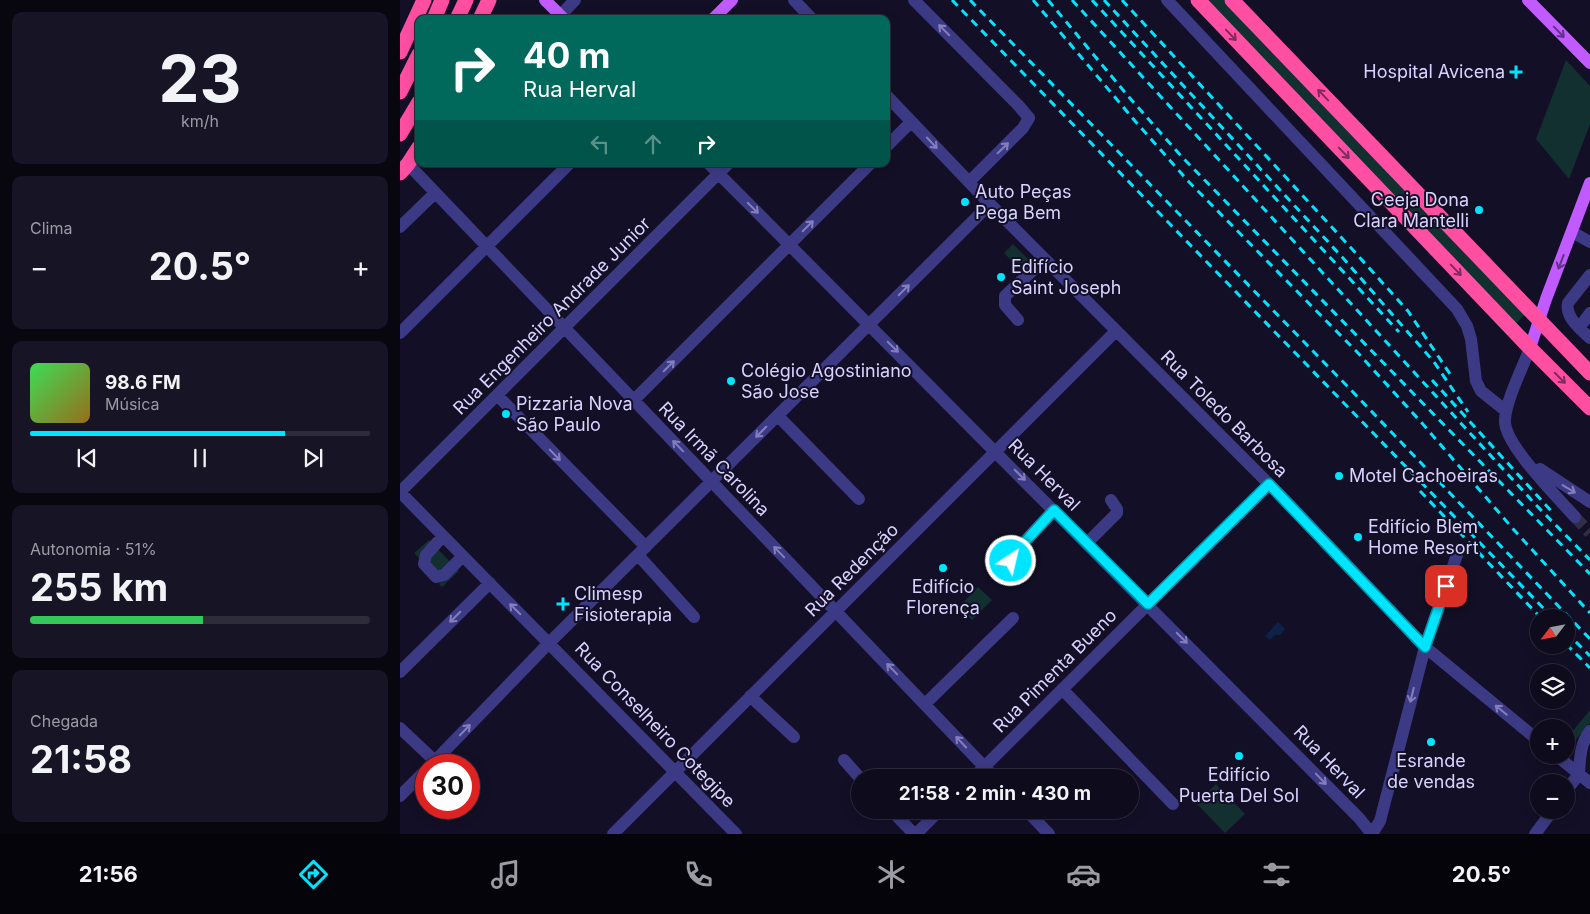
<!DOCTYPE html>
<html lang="pt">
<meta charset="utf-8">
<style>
body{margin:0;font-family:Inter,sans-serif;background:#171425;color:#f1f3f6;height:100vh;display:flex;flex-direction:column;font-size:19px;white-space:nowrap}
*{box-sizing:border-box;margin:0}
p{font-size:16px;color:#9b9ba3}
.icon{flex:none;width:28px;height:28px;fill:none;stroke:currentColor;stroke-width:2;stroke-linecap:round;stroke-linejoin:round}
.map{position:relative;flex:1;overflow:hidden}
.drawer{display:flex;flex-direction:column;gap:12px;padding:12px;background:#08060f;width:400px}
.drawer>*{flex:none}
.top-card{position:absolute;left:15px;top:15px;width:475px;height:152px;border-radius:10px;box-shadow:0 2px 12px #0003,0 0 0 1px #2e2b3b;background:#00695c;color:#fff;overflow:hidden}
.needle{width:32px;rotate:238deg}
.buttons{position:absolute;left:1130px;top:609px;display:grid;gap:10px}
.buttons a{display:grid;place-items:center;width:45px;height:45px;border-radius:50%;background:#0e0b1c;box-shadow:0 2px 12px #0003,0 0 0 1px #2e2b3b;font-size:25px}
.speed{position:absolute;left:15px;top:754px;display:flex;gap:10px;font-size:25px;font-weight:700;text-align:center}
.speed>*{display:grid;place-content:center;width:65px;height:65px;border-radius:50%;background:#0e0b1c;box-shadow:0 2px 12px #0003,0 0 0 1px #2e2b3b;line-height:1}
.speed .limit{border:8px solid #d22;background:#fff;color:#111}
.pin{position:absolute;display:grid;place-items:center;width:42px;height:42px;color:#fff;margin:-21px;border-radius:10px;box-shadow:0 2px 8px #0006}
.me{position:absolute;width:55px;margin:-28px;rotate:35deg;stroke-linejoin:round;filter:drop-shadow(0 0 4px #0008)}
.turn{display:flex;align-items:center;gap:18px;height:105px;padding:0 25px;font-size:22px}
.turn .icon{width:65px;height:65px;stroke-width:2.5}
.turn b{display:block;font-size:35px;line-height:42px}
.lanes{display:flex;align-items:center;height:48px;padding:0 25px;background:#0003;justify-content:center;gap:25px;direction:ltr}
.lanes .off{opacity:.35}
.big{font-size:38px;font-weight:700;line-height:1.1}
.drawer .tile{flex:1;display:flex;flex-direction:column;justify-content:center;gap:8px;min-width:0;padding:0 18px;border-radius:10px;background:#171425}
.drawer .dial{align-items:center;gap:0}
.dial b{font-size:65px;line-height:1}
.song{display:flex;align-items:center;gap:15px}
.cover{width:60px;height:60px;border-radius:8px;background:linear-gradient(135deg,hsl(130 70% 55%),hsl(40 70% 35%))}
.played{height:5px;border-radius:2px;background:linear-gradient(90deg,#00e5ff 75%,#2e2b3b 75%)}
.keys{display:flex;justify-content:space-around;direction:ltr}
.heat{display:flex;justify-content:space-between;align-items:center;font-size:28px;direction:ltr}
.charge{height:8px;border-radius:4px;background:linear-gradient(90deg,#34c759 51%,#2e2b3b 0)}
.trip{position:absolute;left:451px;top:769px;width:288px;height:50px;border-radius:25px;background:#0e0b1c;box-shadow:0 2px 12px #0003,0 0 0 1px #2e2b3b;font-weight:700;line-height:50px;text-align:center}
.menu{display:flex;height:80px;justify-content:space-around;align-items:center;background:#06040b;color:#9b9ba3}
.menu .icon{width:35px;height:35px}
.menu .current{color:#00e5ff}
.menu b{font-size:22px;color:#f1f3f6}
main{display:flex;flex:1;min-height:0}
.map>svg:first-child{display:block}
.green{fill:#12302f}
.water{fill:#0c2248}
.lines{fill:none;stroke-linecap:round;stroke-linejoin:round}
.minor-tunnel{stroke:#312d47;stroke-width:12;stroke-dasharray:12 6;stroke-linecap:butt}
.minor{stroke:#3d3a85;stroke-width:12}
.major{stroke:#c25bff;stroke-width:12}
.highway{stroke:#ff4fa3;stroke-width:15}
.rail{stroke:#00e5ff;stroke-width:3;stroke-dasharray:8 6;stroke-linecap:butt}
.oneway{stroke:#837fbc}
.oneway2{stroke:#623188}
.oneway3{stroke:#7d2c5e}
.route-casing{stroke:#0095a6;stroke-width:12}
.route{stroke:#00e5ff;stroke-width:9}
.poi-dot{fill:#00e5ff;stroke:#130f26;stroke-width:2}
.labels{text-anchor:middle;stroke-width:4;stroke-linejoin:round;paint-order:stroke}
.poi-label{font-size:18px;fill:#d9d4ff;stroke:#130f26;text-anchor:start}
.street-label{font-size:18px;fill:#d9d4ff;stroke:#130f26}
</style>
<main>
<section class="drawer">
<div class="tile dial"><b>23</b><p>km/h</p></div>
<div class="tile"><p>Clima</p>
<div class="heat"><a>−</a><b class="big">20.5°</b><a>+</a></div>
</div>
<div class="tile">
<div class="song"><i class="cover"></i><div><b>98.6 FM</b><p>Música</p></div></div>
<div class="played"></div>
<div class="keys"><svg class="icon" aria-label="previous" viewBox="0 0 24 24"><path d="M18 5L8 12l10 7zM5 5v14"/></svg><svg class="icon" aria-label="pause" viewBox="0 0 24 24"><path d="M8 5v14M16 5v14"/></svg><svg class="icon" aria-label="next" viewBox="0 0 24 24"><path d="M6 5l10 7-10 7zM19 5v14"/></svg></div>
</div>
<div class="tile"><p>Autonomia · 51%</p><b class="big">255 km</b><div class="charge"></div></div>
<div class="tile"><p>Chegada</p><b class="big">21:58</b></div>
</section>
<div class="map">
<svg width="1190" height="834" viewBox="0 0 1190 834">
<rect width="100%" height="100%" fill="#130f26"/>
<!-- green -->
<path class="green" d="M807,0H824L1125,314L1116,324Z
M1166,60L1190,86V124L1169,179L1136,139Z
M613,244L635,266L626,275L604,253Z
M29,540L59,571L42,587L39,584L41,582L14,553Z
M578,587L592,600L572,620L559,607Z
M1190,710V723L1168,749L1166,748V739Z
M816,784L845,814L825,833L796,803Z"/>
<!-- water -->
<path class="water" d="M878,622L885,629L879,636L876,634L870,640L865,636Z"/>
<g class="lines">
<!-- minor-tunnel -->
<path class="minor-tunnel" d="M1175,517L1190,533"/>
<!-- minor -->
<path class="minor" d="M394,0L412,19
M514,0L618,105L629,118L623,128L569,182
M767,0L1057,309L1067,326L1071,339L1076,381L1081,391L1106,411
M157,19L175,0
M486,95L590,204L884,499L1025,647L1139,741
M486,147L511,122
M8,164L595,778
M309,164L959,818L972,834
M0,227L35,193
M1172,232L1190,242
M1190,275L1168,303C1165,317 1180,329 1190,338
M618,320L605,305V296L645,259
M1179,328L1190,313
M0,333L169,164
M1130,348C1123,367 1105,402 1105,421C1104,444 1158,498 1175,517
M97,395L246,547
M234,400L470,164
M378,416L459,499
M1140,469L1190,502
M0,492L336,834
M0,492L328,164
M43,536L26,555L24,564L36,577L44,575L63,556
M687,543L717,513V509L711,500
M238,555L294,617
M621,572L611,561L612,555L654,510
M0,672L90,583
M662,689L773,804
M350,696L394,737
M525,704L613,618
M0,728L35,761
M1156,755L1190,783
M444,760L460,778
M31,765L149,643L590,204
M1179,774C1180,758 1180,744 1190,731
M573,778L869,484
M1166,791L1179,774
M0,796L26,770
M491,810L514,834
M626,810L649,834
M213,834L716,331
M516,834L540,810
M972,834L980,821L1025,647L1059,549
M1135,834L1153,810"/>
<!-- major -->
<path class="major" d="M145,0L164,19
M1128,0L1190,63
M313,19L332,0
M1130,348L1146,299L1190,183"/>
<!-- highway -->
<path class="highway" d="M798,0L1130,348L1190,408
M832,0L1190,373
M34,19L42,0
M57,19L66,0
M80,19L89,0
M0,52L24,0
M0,92L19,54
M0,134L19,102
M0,173L8,164L19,147"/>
<!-- rail -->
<path class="rail" d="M552,0L1153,618
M570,0L950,389L1190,639
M633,0L735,121L789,182L958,353L1021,422L1114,530L1190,613
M648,0L728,96L783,158L1190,574
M672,0L1137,506L1190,560
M692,0L999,332
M704,0L943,258L1034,362L1068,412
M722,0L952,249L1008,311L1052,377
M1032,380L1153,513
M1020,491L1141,618
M1166,632L1190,656
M1166,644L1190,668"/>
</g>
<!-- one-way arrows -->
<defs><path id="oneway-shaft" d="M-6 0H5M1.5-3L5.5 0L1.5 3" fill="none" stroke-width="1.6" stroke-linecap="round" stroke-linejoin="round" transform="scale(1.25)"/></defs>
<g class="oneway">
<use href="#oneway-shaft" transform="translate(544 30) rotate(-135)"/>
<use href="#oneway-shaft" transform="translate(532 143) rotate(47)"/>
<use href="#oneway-shaft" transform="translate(603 148) rotate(-44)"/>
<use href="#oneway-shaft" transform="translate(353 208) rotate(45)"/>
<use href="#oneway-shaft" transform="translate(408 226) rotate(-45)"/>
<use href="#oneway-shaft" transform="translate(504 290) rotate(-45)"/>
<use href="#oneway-shaft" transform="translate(493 347) rotate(45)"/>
<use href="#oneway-shaft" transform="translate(269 366) rotate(-45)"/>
<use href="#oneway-shaft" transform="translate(361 432) rotate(135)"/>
<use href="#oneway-shaft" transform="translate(278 446) rotate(-134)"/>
<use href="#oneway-shaft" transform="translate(155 455) rotate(46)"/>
<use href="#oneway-shaft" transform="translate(620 475) rotate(45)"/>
<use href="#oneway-shaft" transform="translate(1169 489) rotate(31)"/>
<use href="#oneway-shaft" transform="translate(379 552) rotate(-134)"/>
<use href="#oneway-shaft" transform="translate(115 609) rotate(-135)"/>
<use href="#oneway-shaft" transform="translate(55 617) rotate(135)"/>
<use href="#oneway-shaft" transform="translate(782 638) rotate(45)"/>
<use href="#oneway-shaft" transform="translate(492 669) rotate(-134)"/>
<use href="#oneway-shaft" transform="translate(1012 695) rotate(104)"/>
<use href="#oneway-shaft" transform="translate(1101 710) rotate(-141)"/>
<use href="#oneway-shaft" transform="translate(65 730) rotate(-46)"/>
<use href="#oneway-shaft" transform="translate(561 742) rotate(-133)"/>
<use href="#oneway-shaft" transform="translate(921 779) rotate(46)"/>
</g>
<g class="oneway2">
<use href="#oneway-shaft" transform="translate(1159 32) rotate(46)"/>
<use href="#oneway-shaft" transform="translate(1161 262) rotate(111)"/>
</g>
<g class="oneway3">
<use href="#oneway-shaft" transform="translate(831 35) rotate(46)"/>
<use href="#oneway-shaft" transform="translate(923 95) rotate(-134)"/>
<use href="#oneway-shaft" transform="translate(944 153) rotate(46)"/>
<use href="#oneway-shaft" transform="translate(1056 270) rotate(46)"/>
<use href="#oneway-shaft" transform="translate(1160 378) rotate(45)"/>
</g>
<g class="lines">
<!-- route casing -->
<g class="route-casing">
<path id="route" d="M611,561L612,556L654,510L748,604L869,484L1025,647L1046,586"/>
</g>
<!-- route -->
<use href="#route" class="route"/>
</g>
<!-- markers -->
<g class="poi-dot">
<path d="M1113.5 64.5h5v5h5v5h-5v5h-5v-5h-5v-5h5z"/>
<circle cx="565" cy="202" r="5"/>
<circle cx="1079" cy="210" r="5"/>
<circle cx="601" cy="277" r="5"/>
<circle cx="331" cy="381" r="5"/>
<circle cx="106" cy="414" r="5"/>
<circle cx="939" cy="476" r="5"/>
<circle cx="958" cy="537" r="5"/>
<circle cx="543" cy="568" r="5"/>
<path d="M160.5 596.5h5v5h5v5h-5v5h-5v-5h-5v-5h5z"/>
<circle cx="1031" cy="742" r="5"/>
<circle cx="839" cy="756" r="5"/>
</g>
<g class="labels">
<!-- poi labels -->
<g class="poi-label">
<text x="1105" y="78" text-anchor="end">Hospital Avicena</text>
<text x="575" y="198">Auto Peças<tspan x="575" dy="21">Pega Bem</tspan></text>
<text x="1069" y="206" text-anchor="end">Ceeja Dona<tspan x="1069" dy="21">Clara Mantelli</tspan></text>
<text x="611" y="273">Edifício<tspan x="611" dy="21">Saint Joseph</tspan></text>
<text x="341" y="377">Colégio Agostiniano<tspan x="341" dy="21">São Jose</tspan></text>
<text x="116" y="410">Pizzaria Nova<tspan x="116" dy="21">São Paulo</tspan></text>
<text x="949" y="482">Motel Cachoeiras</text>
<text x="968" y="533">Edifício Blem<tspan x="968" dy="21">Home Resort</tspan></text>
<text x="543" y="593" text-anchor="middle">Edifício<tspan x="543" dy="21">Florença</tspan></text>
<text x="174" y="600">Climesp<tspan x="174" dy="21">Fisioterapia</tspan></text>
<text x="1031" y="767" text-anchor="middle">Esrande<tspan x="1031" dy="21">de vendas</tspan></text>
<text x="839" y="781" text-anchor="middle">Edifício<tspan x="839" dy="21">Puerta Del Sol</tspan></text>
</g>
<!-- street labels -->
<g class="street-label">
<text transform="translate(152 316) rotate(-45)" y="6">Rua Engenheiro Andrade Junior</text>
<text transform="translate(824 414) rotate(45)" y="6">Rua Toledo Barbosa</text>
<text transform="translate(314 459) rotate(46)" y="6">Rua Irmã Carolina</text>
<text transform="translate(644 475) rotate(45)" y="6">Rua Herval</text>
<text transform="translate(452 570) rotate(-45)" y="6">Rua Redenção</text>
<text transform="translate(655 671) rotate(-45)" y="6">Rua Pimenta Bueno</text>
<text transform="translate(255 725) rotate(46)" y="6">Rua Conselheiro Cotegipe</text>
<text transform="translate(929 762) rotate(46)" y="6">Rua Herval</text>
</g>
</g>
</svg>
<div class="buttons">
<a><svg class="needle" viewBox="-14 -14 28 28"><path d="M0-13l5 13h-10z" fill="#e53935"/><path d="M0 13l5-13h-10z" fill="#9b9ba3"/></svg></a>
<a><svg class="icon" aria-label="layers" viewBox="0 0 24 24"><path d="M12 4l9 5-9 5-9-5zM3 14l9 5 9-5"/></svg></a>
<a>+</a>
<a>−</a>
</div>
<div class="speed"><div class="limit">30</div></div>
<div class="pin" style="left:1046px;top:586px;background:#d93025"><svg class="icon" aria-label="arrive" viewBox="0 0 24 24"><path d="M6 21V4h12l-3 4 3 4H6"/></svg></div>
<svg class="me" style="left:611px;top:561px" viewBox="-20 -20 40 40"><circle r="17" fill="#00e5ff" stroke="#fff" stroke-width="3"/><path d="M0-11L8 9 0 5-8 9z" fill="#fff"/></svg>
<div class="trip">21:58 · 2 min · 430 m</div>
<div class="top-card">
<div class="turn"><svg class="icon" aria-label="right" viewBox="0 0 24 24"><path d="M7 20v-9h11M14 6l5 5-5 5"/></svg><div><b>40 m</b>Rua Herval</div></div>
<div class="lanes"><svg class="icon off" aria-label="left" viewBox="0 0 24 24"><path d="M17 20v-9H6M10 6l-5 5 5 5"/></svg><svg class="icon off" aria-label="ahead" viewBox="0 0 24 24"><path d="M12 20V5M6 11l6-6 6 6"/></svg><svg class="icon" aria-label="right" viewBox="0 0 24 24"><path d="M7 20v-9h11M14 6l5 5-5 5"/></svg></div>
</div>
</div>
</main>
<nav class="menu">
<b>21:56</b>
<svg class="icon current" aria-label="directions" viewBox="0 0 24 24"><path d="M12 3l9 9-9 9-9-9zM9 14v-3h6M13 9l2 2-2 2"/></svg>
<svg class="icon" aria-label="music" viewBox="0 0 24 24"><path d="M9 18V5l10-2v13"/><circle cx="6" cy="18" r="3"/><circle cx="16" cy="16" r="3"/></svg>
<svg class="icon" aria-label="phone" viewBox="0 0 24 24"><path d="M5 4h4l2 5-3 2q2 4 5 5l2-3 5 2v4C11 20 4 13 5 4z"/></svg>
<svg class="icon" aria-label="climate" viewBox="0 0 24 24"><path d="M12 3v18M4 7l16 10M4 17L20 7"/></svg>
<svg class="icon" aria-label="car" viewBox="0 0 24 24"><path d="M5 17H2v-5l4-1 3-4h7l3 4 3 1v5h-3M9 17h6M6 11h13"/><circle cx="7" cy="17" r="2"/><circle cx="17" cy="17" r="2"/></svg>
<svg class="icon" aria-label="filters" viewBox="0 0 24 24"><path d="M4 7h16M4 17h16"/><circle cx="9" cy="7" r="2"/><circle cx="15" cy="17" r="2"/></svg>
<b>20.5°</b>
</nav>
